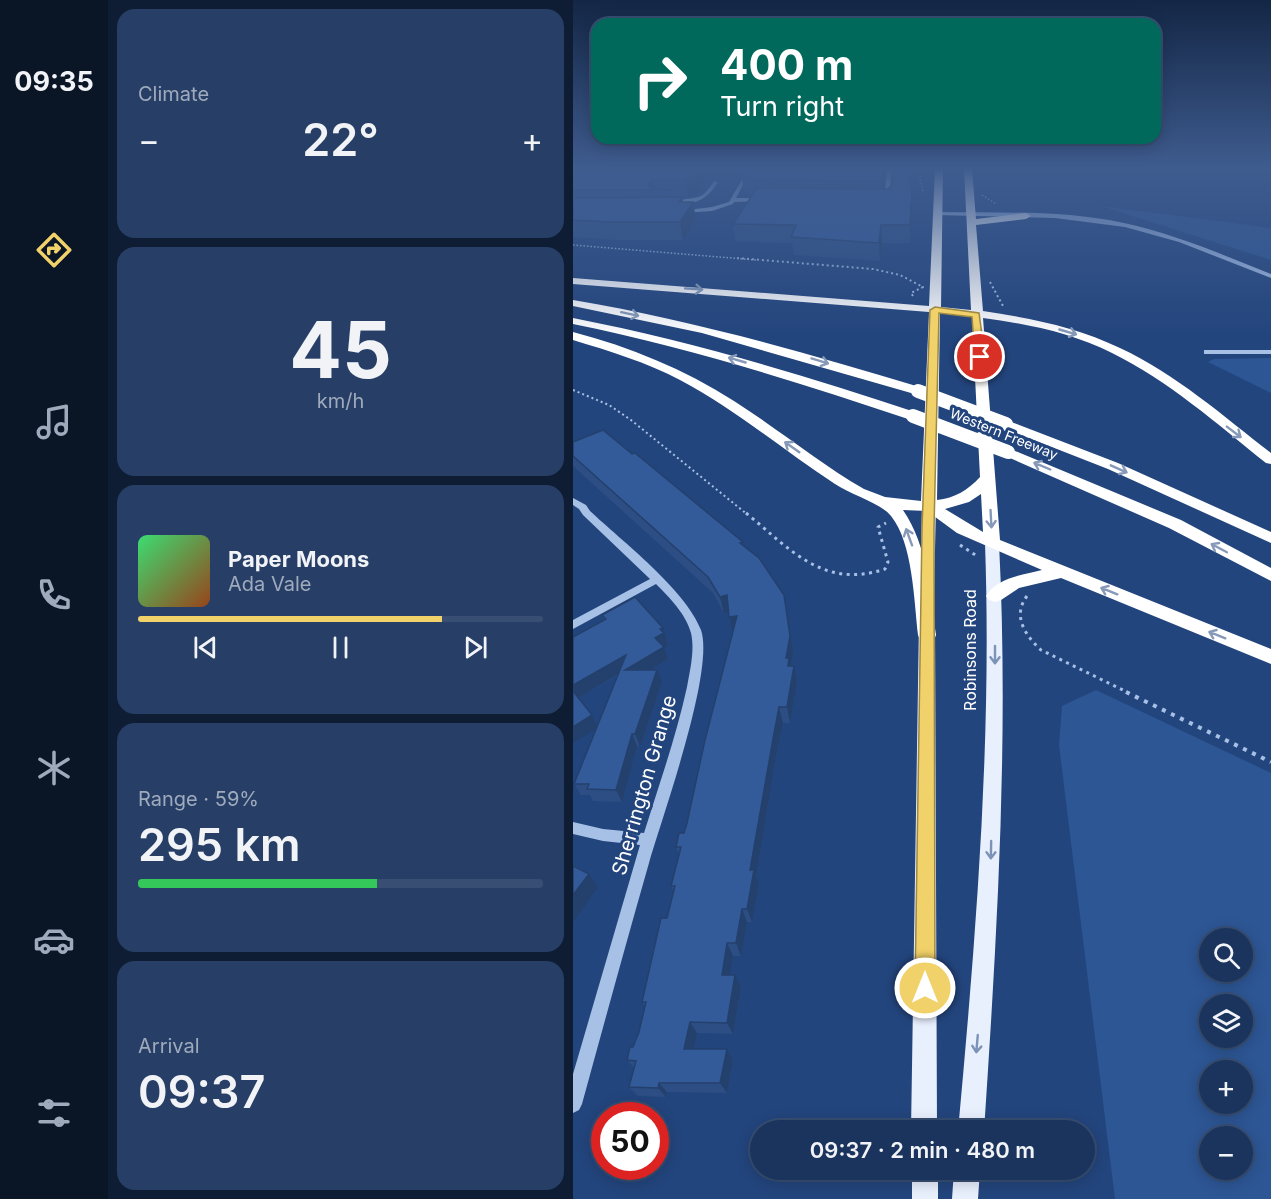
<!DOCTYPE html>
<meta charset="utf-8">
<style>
body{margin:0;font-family:Inter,sans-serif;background:#273f67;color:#f1f3f6;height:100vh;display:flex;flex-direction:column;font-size:22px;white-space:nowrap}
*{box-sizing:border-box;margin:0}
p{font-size:20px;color:#9faabc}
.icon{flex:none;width:33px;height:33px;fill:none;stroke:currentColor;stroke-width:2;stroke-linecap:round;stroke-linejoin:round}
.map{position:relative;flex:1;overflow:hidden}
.sheet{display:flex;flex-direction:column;gap:9px;padding:9px;background:#0e1d34;width:465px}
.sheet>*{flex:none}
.hud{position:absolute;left:18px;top:18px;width:570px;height:126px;border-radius:18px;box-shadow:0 3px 15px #0003,0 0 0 2px #384f73;background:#00695c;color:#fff;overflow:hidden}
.controls{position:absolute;left:626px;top:928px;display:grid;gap:12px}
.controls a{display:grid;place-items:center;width:54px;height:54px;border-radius:50%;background:#1a345e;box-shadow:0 3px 15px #0003,0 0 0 2px #384f73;font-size:30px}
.speed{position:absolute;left:18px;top:1102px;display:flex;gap:12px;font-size:30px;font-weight:700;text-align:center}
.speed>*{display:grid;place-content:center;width:78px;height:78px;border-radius:50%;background:#1a345e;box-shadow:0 3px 15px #0003,0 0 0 2px #384f73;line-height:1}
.speed .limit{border:9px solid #d22;background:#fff;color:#111}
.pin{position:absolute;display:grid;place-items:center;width:51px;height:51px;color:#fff;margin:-26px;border:3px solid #fff;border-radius:50%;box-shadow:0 2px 6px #0007}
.me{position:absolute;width:66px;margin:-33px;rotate:0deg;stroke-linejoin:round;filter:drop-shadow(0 0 4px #0008)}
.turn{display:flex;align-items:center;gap:21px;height:126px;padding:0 30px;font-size:27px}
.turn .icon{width:78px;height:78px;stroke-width:2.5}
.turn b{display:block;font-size:42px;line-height:51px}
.big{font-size:45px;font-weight:600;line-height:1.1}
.sheet .widget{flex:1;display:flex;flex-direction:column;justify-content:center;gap:9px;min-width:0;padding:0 21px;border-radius:18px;background:#273f67}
.sheet .dial{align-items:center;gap:0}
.dial b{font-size:78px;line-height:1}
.song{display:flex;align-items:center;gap:18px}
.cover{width:72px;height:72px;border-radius:9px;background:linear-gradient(135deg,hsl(140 70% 55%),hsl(20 70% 35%))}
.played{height:6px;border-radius:3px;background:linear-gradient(90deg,#f1d169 75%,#384f73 75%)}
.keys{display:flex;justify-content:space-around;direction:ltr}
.heat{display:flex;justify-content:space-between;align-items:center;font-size:33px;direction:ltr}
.charge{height:9px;border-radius:4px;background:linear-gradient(90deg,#34c759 59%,#384f73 0)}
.trip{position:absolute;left:177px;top:1120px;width:345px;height:60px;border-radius:30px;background:#1a345e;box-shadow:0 3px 15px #0003,0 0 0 2px #384f73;font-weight:600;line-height:60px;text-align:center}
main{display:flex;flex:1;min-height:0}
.menu{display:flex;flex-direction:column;width:108px;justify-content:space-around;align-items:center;background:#0a1526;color:#9faabc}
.menu .icon{width:42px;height:42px}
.menu .current{color:#f1d169}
.menu b{font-size:27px;color:#f1f3f6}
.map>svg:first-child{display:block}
.green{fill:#2d5694;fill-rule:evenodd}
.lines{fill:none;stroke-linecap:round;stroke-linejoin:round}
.path-far3{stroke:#a7c0e6;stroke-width:1.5;stroke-dasharray:1.5 2;stroke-linecap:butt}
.path-far2{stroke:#a7c0e6;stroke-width:2;stroke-dasharray:2 3;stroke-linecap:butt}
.path-far1{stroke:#a7c0e6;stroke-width:3;stroke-dasharray:3 4.5;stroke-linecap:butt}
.path{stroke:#a7c0e6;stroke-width:4;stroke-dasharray:4 6;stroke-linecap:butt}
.minor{fill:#a7c0e6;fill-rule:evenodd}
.major{fill:#e8effd;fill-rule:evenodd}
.highway{fill:#fff;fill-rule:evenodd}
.highway-bridge{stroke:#fff;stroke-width:14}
.wall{fill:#2c4e84;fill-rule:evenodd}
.shaded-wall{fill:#24406c}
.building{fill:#335b9a;stroke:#24406c;stroke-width:1.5}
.oneway{stroke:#8699b8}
.oneway2{stroke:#7c92b7}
.route{fill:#f1d169;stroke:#9d8844;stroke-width:1.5}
.labels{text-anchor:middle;stroke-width:6;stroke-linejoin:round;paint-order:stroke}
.far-street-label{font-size:14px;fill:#fff;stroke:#23457d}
.street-label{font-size:16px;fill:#fff;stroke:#23457d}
.near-street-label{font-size:20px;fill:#fff;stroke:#23457d}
</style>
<main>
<nav class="menu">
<b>09:35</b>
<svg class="icon current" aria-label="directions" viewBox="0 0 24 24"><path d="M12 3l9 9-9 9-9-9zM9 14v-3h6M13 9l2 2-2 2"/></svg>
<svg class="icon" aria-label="music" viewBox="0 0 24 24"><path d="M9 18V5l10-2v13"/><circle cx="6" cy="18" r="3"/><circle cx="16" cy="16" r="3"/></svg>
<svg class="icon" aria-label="phone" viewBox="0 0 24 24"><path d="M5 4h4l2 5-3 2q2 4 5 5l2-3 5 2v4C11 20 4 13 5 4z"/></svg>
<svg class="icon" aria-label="climate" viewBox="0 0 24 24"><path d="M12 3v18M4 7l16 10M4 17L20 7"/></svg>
<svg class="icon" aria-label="car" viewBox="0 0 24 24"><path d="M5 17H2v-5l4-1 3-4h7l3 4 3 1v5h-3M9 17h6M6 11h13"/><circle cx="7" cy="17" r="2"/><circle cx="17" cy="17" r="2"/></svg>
<svg class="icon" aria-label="filters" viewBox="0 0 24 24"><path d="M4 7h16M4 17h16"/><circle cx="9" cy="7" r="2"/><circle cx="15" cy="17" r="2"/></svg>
</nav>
<section class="sheet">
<div class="widget"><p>Climate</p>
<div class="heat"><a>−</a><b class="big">22°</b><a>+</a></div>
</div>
<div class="widget dial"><b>45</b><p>km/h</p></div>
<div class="widget">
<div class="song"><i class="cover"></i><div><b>Paper Moons</b><p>Ada Vale</p></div></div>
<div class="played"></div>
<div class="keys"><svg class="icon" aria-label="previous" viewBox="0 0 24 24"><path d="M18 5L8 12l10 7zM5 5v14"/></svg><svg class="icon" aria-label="pause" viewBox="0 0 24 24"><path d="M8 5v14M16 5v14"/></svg><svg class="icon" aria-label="next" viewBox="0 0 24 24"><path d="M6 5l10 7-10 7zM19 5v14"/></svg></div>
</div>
<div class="widget"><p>Range · 59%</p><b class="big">295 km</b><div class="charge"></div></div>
<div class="widget"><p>Arrival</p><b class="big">09:37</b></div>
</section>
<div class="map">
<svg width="698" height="1199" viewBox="0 0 698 1199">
<rect width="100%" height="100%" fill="#23457d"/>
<!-- green -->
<path class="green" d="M528,206L698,228V260Z
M698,358V393L635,362L641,359Z
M523,690L698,773V1199H542L486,745L489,706ZM636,939H669V972H636ZM636,1005H669V1038H636ZM636,1071H669V1104H636ZM636,1137H669V1170H636Z"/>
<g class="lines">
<!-- path-far3 -->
<path class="path-far3" d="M347,169V181L351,193
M409,195L423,204
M0,245L183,260"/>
<!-- path-far2 -->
<path class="path-far2" d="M164,258L300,269L327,275L350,287L338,293L340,296
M417,282L430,306
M0,390L36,405L58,420L175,515"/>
<!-- path-far1 -->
<path class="path-far1" d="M173,513C216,548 250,590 312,569L315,562L305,527L313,523
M387,545L404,556
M454,596C439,616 452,635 468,650L556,693"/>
<!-- path -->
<path class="path" d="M553,692L698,762"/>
<!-- minor -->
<path class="minor" d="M175,169H179L163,198H190L192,201L161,202L160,204L139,211L109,213L106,211L139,207L156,202Z
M314,169H318L317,202L314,204L311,202Z
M141,181L145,182C136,197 123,207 105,201C125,195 127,203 141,181Z
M365,212C427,213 490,210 551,223C602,234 650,255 698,274V278L606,242L552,227L482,218L363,215Z
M631,350H698V354H631Z
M0,498L13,505L17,511C49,541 113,590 128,630C142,671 89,817 76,863C53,943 31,1024 9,1104L6,1110L0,1113V1074L67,845L30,841L0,834V822L30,829L71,833C86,785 103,737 114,687C117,670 122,650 118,633C113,614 96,597 83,584L0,629V620L77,579L10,515L6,509L0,505Z"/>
<!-- major -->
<path class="major" d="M356,501L363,505L361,594L354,599L347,594L349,505Z
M419,538L426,543C436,740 424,935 411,1131H385C403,935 419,740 412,543Z
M354,615L359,617L362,621L364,1131H338L346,621L349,617Z
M339,1170H365V1199H339Z
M381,1170H407L405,1199H379Z"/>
<!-- highway -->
<path class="highway" d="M362,169H370L368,307L398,310L391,169H399L403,219L453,213L458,216L453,219L403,225L410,311C457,318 504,327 547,348C603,374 650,416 698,453V464L693,463C644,424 596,381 539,353C499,333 455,324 410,318L427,540L698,649V664L488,578L446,588L428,600L422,602L416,600L413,596C424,577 450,575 469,570L384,533L354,511L330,510C355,547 357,592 363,635L361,640L354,642L347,640L345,635C341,601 340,543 318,516C308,503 278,495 262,484C210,450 162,409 107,380C73,362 36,351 0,340V332C57,347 111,369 161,401C205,429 246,463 291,489L312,497L348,501L356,312L0,284V278L356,306ZM367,313L399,317L407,477C395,490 382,498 364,500ZM408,494L410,532L372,509L396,502Z
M0,300C119,320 234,353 350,388L352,391L345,395L129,333L0,306Z
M0,318C118,341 231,375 345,413L347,416L340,420L335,419C225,382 114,347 0,324Z
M433,420L545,463L698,532V543L535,469L428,427L426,424L428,421Z
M435,448L608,520L698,568V581L596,528L430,455L428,452L430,449Z"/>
<!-- highway-bridge -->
<path class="highway-bridge" d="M345,391L433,424
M340,416L435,452"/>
</g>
<!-- wall -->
<path class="wall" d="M0,169H142L126,193L115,197H101H109L110,202H120L123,219L110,240H42L0,237Z
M170,169H312L310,179V189H315L319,185V169H335L334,174L339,191V207L337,243H309L307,261L221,255L219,243L162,242L160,224L179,195L171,190L168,173Z
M0,442L171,546L211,595L220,652L218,665L224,682L217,723H210L203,755L183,877L186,884L179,922H174L168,956H160L157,975L168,987L160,1034L124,1033L121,1049H154L160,1060L154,1093L94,1092L93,1097L65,1096L56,1087L61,1068L54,1060L66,1032L72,1006L69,1002L94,918L101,892L98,886L106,855L103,847L111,833L114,823L160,633L155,612L151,613L140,593L0,466Z
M29,615L90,628L95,645L91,648L95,659L77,670L89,682L67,747L64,746L49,802L20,801L17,795H8L1,784L23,729L0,743V637L31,620ZM45,675L24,726L19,715L5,698Z"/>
<!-- shaded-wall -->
<path class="shaded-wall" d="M128,169H142L126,193L115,197L112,180Z
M79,180L82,190L74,184Z
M339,191V207L337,243V225Z
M109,197L113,213L120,202L123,219L110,240L107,222L106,202Z
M308,225L309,243L307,261L306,243Z
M154,595L158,611L151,613L147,597Z
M211,595L220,652L218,665L219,673L218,682L213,658Z
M164,616L160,633L156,617Z
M90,628L95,645L91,648L95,659L57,682L52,670L3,699L0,694V685L82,638L87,629Z
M221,666L224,682L217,723L214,707Z
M84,670L89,682L67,747L62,734Z
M206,707L210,723L203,755L183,877L186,884L179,922L174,909L177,870L200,739Z
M19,715L25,728L0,743V727Z
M59,734L64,746L49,802L43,790Z
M16,874L25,887L0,922V895Z
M169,909L174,922L168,956L163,943Z
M154,943L160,956L155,987L149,975Z
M162,975L168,987L160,1034L154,1023Z
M117,1022L124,1033L119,1059L111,1049Z
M154,1049L160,1060L154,1093L147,1083Z
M86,1083L94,1092L93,1097L85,1088Z"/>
<!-- building -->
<path class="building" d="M0,169H128L123,177L112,180H79L74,184L79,189L100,190H0Z
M170,169H310L309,181L179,180L168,173Z
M319,169H333L339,191L337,225H308L306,243L218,237L223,225L160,224L184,188L315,189L319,185Z
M109,197L106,202H120L107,222H37L0,220V198Z
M30,430L59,454L62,453L170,542L167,543L186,558L211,595L217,636L213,658H216L215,666H221L214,707H206L200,739L177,870H181L174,909H169L163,943H154L149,975H162L154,1023L117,1022L111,1049H154L147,1083H86L85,1088L56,1087L63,1061L54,1060L57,1047H60L66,1032L73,1002H69L88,918H94L102,886H98L108,847H103L106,833H111L114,823L132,740L164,616L156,617L154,595L147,597L135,577L0,456V442Z
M62,597L90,628L87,629L91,633L82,638L91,647L52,670H84L62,734H59L43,790L14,789L16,784H1L53,655L0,685V637L33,619L29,615Z
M0,691L19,715L0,727Z
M0,866L16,874L0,895Z"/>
<!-- one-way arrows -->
<defs><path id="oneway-shaft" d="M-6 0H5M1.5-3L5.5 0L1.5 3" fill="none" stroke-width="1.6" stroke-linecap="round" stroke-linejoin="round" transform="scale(1.5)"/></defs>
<g class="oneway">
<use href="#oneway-shaft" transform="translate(121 289) rotate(4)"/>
<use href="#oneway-shaft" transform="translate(57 314) rotate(12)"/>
<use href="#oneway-shaft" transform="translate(495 332) rotate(16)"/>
<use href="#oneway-shaft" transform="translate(164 360) rotate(-164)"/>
<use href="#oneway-shaft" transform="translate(247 361) rotate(17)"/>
<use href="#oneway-shaft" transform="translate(661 432) rotate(37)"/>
<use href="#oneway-shaft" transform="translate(219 447) rotate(-145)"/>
<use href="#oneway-shaft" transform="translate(469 466) rotate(-157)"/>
<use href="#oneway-shaft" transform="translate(546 469) rotate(24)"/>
<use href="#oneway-shaft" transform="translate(418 519) rotate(87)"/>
<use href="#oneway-shaft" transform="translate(336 537) rotate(-110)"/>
<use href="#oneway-shaft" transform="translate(646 548) rotate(-152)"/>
<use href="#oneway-shaft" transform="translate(536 591) rotate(-158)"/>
<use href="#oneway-shaft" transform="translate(644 635) rotate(-158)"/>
</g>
<g class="oneway2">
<use href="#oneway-shaft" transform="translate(422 655) rotate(90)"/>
<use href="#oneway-shaft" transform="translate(418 850) rotate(91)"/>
<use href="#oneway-shaft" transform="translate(404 1044) rotate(95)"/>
</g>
<!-- sky -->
<linearGradient id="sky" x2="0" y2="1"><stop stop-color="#132645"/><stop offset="0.5" stop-color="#3f5c8f"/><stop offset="1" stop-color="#3f5c8f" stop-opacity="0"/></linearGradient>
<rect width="698" height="337" fill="url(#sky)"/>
<!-- route -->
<path class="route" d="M362,307L406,313L412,357L407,359L402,357L399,317L366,313L361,528L362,988L359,996L352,999L345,996L342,988L349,528L357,310Z"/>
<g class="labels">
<!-- far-street labels -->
<g class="far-street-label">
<text transform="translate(431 434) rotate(22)" y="5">Western Freeway</text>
</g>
<!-- street labels -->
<g class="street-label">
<text transform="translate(397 650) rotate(-90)" y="6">Robinsons Road</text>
</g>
<!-- near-street labels -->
<g class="near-street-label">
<text transform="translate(71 785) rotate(-74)" y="7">Sherrington Grange</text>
</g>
</g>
</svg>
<div class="controls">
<a><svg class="icon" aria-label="search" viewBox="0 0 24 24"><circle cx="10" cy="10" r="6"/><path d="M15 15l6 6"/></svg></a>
<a><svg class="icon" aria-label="layers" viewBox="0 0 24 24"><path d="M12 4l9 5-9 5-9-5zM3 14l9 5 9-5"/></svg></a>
<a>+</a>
<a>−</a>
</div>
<div class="speed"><div class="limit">50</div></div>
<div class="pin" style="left:407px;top:357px;background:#d93025"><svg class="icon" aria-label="arrive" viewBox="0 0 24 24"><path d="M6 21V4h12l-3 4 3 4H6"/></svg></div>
<svg class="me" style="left:352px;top:988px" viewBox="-20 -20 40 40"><circle r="17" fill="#f1d169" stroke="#fff" stroke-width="3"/><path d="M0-11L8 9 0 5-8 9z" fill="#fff"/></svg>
<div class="trip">09:37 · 2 min · 480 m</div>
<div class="hud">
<div class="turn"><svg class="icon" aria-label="right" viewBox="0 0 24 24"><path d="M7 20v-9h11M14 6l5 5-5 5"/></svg><div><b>400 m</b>Turn right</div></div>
</div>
</div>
</main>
